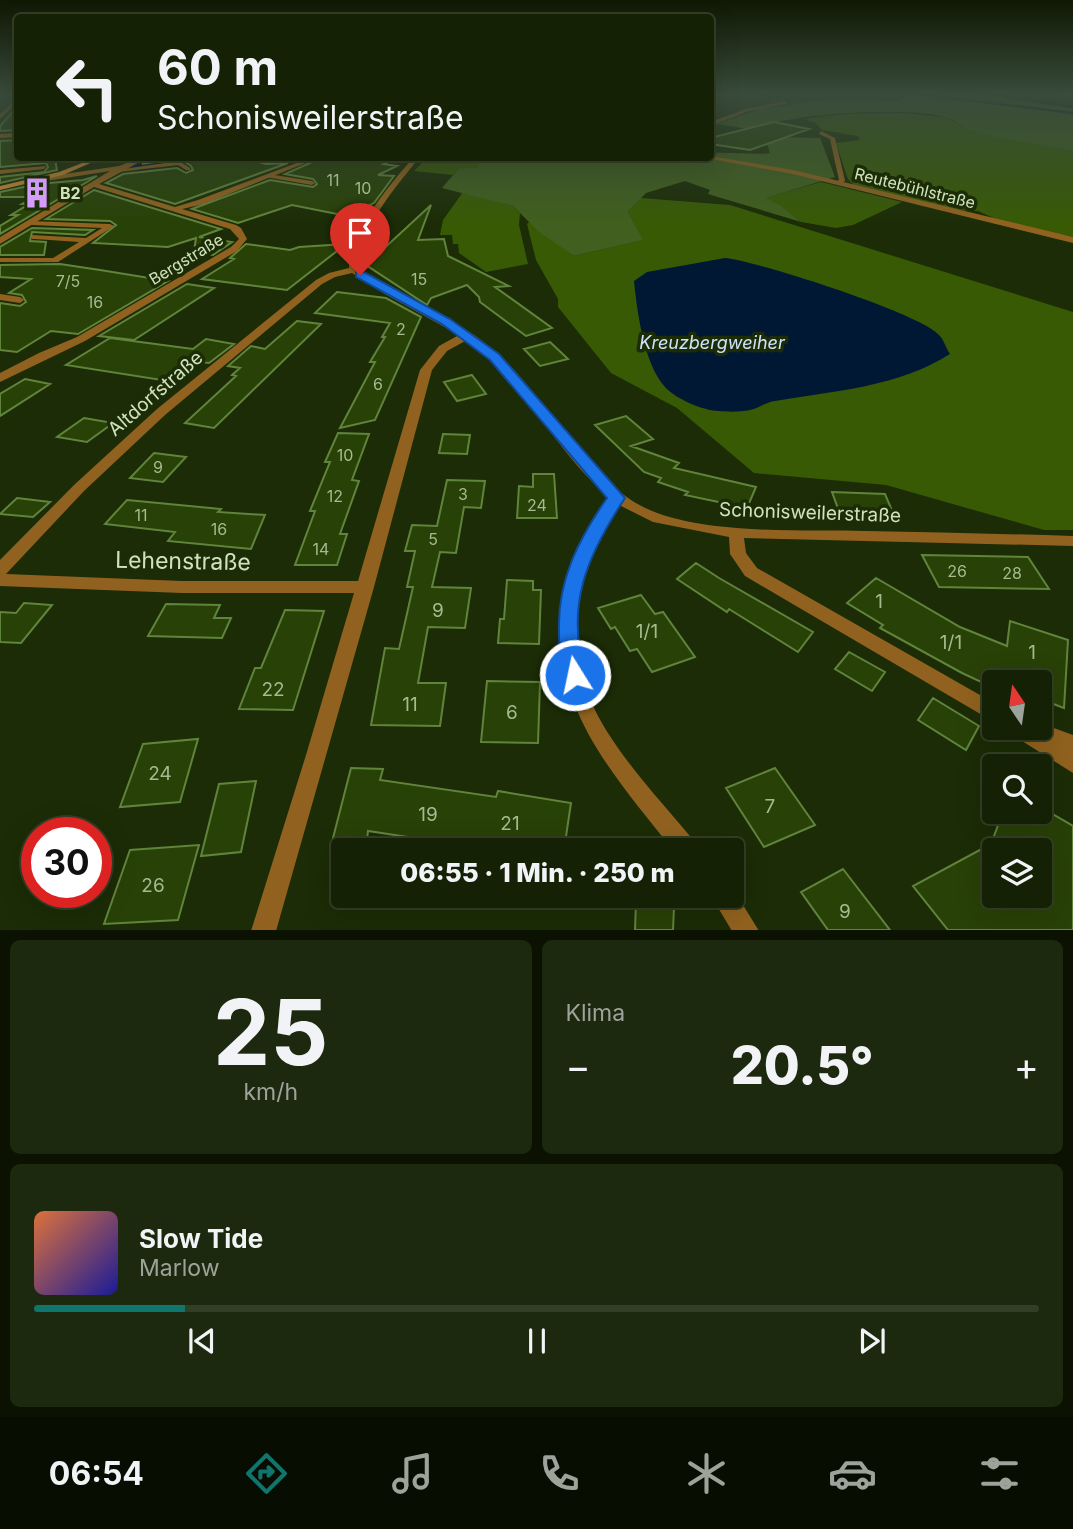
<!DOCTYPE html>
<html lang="de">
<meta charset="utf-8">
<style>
body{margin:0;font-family:Inter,sans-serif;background:#1d290e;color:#f1f3f6;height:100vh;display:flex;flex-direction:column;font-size:26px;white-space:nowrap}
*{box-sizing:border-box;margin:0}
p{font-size:23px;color:#9da39a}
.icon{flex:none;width:38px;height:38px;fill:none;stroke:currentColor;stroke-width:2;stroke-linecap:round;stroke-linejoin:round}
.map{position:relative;height:930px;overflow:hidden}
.panel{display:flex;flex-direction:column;gap:10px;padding:10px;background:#0b1202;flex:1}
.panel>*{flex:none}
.guide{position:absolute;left:14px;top:14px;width:700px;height:147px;border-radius:7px;box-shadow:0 7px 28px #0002,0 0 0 2px #333e26;background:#142104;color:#f1f3f6;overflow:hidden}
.needle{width:46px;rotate:347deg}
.fabs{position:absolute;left:982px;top:670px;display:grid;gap:14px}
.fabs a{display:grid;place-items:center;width:70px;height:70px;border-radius:7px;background:#142104;box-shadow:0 7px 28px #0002,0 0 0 2px #333e26;font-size:35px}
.speed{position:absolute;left:21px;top:817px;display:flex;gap:14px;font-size:35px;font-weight:700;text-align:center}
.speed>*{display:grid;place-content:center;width:91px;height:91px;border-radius:50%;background:#142104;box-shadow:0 7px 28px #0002,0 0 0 2px #333e26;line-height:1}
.speed .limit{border:10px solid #d22;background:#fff;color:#111}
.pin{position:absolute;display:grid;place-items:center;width:60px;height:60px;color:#fff;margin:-72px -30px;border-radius:50% 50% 50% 0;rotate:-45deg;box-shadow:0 0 7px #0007}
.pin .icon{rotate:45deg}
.me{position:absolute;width:77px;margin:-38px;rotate:350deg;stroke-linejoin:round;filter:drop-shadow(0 0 5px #0008)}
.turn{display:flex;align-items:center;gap:24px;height:147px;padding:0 28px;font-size:32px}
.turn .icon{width:91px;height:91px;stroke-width:2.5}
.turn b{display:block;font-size:49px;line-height:60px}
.big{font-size:52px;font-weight:800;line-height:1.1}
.panel .card{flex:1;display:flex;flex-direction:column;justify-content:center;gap:10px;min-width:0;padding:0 24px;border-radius:10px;background:#1d290e}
.panel .dial{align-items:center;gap:0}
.dial b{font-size:91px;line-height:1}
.song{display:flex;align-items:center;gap:21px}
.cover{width:84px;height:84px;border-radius:10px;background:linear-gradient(135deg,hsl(20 70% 55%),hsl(240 70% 35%))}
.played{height:7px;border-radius:4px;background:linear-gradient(90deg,#0f766e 15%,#333e26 15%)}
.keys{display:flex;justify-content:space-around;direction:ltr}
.heat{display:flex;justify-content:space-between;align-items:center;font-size:38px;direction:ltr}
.panel .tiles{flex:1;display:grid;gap:10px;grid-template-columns:1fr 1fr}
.card:last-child{grid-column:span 2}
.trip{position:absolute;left:331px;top:838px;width:413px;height:70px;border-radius:7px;background:#142104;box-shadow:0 7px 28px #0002,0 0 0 2px #333e26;font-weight:800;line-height:70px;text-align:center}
.menu{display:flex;height:112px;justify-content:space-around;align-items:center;background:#080d02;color:#9da39a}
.menu .icon{width:49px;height:49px}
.menu .selected{color:#0f766e}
.menu b{font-size:32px;color:#f1f3f6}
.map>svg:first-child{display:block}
.green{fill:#385a05}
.forest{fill:#415f1e}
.water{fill:#001834}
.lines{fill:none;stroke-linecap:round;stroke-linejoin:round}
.stream{stroke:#001834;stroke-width:2.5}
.river{fill:#001834;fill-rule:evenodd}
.building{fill:#284107;stroke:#61843c;stroke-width:2;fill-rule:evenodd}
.lane{fill:#91621f;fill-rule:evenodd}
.street{fill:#91621f;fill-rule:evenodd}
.secondary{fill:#c48634;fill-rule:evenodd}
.route{fill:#1a73e8;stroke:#114b97;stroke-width:2}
.labels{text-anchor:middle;stroke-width:7;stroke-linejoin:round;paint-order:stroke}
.number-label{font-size:16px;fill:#a5ba90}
.far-street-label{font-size:16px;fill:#cfe3bd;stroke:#1b2c06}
.far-poi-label{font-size:16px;font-weight:bold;fill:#cfe3bd;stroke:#1b2c06;text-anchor:start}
.far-water-label{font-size:18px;font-style:italic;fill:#cee3fa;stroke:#1b2c06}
.street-label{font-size:19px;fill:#cfe3bd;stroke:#1b2c06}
.near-number-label{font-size:19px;fill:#a5ba90}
.near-street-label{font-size:23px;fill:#cfe3bd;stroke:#1b2c06}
</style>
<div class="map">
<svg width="1073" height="931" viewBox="0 0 1073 931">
<rect width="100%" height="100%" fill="#1b2c06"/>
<!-- green -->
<path class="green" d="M905,113L948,118L969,130L1073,151V237L1005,223L978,211L954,210L855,186L848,179L836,143L860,140L858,136L822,130L816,123L805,119L845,114Z
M427,158H482L477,169L459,168L453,175L414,171Z
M821,182L902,202L853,225L836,228L801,222L782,206L765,198Z
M463,192L513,206L520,213L519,225L528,264L486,272L459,253L458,244H453L452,235H440L443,220Z
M641,198L730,205L1073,312V530H1044L886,485L754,473L677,408L611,373L558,307V299L536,260L527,224L529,222L574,256L642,240L628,212Z"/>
<!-- forest -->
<path class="forest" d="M910,93H990L1042,104L1073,106V151C1039,145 1005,140 972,131C963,128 957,121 948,118C915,106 793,113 761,127L782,137L820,138L835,177L766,198L782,206L801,222L708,194L710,190L685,181L646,193L628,212L643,240L574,256L539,232L513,206L442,188L459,168H477L482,158H710L711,153C723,152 763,155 770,153C765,128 737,127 716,124L764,108L793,106L788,104L836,99L899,101Z"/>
<!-- water -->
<path class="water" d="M725,258C757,261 922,314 939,335C944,340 946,348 950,354C899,387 833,391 775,401C766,402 759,408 750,410C741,412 728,412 718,411C702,410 676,399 665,387C644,364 637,311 634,281L647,272Z"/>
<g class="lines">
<!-- stream -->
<path class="stream" d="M910,93L1073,113
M980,93L1073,107"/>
<!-- river -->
<path class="river" d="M155,158L164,163L161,167L138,171L128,165L131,161Z
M195,158H215L206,164L197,162Z"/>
</g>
<!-- building -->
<path class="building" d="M18,106V130L0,131V126Z
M774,122L809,129L750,150L710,144V138Z
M18,140V158L55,159L57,170L0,183V177L44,172L48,167L46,163L0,167V141Z
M157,158H244L266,164L288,163L175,204L106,183L123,174L177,168L186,173L193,170L191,166L179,158L142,164Z
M321,158H399L384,164L397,166L378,175L394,176L374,203L347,216L292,205L238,223L192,209L270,180L313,187L317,184L313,179L285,174Z
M97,176L0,234V226L18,215H11L29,204H22L34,197H0V192L38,184L83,180Z
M94,190L221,229L199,237L232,242L213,255L194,251L196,238L168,247L93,243L116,225L110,221L46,219Z
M431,205L418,240L444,239L448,256L509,286L495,287L552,328L526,336L480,302L479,297L467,285L431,298L427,305L366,265Z
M32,228L93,230L85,235L32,232L30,241L46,242L44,255H0V247Z
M246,244L290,250L299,247L346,244L287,290L202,279L234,259L230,258Z
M60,264L100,270L168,281L78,334L51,331L17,352L0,350V303L20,306L26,302L22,295L9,293L31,279L0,277V265Z
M187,284L214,288L134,340L99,336Z
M337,292L386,298L421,317L375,420L340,428L375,362H370L385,337H382L390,323L315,313Z
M297,321L321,324L214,428L185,423L236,376L232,375L240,368L228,366L251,346L265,349Z
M110,338L193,349L206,339L234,344L209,363L193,361L168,381L66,365Z
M550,342L568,359L540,366L524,349Z
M472,375L486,394L457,401L444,382Z
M25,379L50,384L0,416V394Z
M626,416L653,439L631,446L679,463L674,468L756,487L747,508L685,495L688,492L658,482L661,478L644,472L595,425Z
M84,418L113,423L87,442L57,437Z
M338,433L369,434L352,480L359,481L340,534H347L337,565H295L315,511H310L330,462H325Z
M443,434L470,435L467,454L439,453Z
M154,453L186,457L163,482L130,478Z
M533,474H554L557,518H517L519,486L533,487Z
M447,480L485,481L481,508L464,507L456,553L440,552L432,587L471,588L465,628L428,627L418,683H446L440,726L371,725L385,648L399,649L413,587H407L415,551H405L412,525L437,526Z
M832,492L885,494L896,520L841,517Z
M17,498L50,502L33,517L0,514Z
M127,500L221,509L218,512L265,515L251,549L168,541L175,532L105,524Z
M922,555L1028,557L1049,589L939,587Z
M696,563L719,578L813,632L798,652L729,609L727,612L677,579Z
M876,578L960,627L1007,646L1010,621L1068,640L1064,708L1040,699V682H994V688L962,673L880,628L883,625L847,603Z
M507,580L533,581V590H541L539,644L498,643L500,619H504Z
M641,595L655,614L663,612L695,657L652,672L637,649L630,651L615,627L611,629L598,608Z
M24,603L52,605L21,643L0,642V612L16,613Z
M166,604L220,605L214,618H231L222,638L148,636Z
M285,610L324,611L293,710L239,709L255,668H261Z
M849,652L885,672L872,691L835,669Z
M487,681L540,682L538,743L481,742Z
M933,698L979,726L966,750L918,720Z
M198,739L180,802L120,807L143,744Z
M351,768L383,769L380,780L496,797L498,791L571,803L564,850H493L368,831L367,840L333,838Z
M775,768L815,825L764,847L726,788Z
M256,781L241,852L201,856L219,784Z
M1003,812H1049L1073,826V930H948L913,886L991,844ZM994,850H1040V896H994Z
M199,845L178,920L104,924L130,850Z
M843,869L890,930H828L801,892Z
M636,902L674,907L673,930H635Z"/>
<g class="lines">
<!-- lane -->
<path class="lane" d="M821,131L835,138L845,181L839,184L834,183L839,180L830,139L819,134Z
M179,161L190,168V170H186L178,165L119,172L116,170Z
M46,166L44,169L0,174V170Z
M268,174L312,181L315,183L312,185L266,177Z
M29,221L110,224L114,226L58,262H0V258H53L79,242L35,239H32V235L86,238L102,228L32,225L28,223Z
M0,294L20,297L24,300L20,303L0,300Z"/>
<!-- street -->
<path class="street" d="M742,93L740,94L710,97V94Z
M18,97V102L0,119V114Z
M785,101L787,104L749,111L710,126V122L746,109Z
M18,133V137L0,138V134Z
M710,156L793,170L1073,237V243L793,174L706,158Z
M89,158H111L82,162L79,160Z
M139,158H147L99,184L175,207L198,200L310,158H318L204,204L182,209L236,225L241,228L247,239L237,251L85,341L0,382V373L39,353L77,337L231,247L239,239L230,229L94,187L0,244V237L110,171L40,182L37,178L119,166Z
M413,158H419C395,188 359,228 359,269C403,300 459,317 499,355C547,399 576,463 631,500C687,537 800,529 866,531C935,532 1004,534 1073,536V546L744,538L746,553L757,568L994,703V722L745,576L730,554L729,537L653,522L619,505C608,521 597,538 589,556C572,599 573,656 590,699C610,748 661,801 695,842L699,850H673C621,784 560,719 560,630C559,605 563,580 573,557C582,535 596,516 609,497C554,452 526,381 467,340L447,351L432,370L374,587L276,931H251L306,755L354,593H182L0,586V560L74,485L157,409L316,280L329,273L349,268C351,231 389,185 413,158ZM352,273L385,294L459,335L439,346L420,370L358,581H182L6,574L84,491L165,415L322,284L335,277Z
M1040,723L1073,735V773L1011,734L1008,728H1040Z
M732,887L759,931H732L711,896H732Z"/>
<!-- secondary -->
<path class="secondary" d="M1054,93L1073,94V98L1056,94Z
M95,158H102L63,175L0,190V186L59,172Z"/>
</g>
<!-- sky -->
<linearGradient id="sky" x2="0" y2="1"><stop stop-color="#0f1803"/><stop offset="0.42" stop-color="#394b3b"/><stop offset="1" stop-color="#394b3b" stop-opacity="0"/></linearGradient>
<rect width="1073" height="223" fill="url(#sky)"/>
<!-- route -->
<path class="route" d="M356,272H364L450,319L499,354L625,498C588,554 564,606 586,675L583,681L575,684L567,681C560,665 559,650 559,633C557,581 578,540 607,498L490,360L442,324L356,277Z"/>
<!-- icons -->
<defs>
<g id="building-bare" transform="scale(2.415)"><path d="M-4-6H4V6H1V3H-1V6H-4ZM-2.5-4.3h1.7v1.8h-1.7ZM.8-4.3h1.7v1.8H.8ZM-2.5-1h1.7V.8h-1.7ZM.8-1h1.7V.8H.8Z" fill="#d49cfb" stroke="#1b2c06" stroke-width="2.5" paint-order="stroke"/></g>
</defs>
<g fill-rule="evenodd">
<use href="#building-bare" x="37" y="193"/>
</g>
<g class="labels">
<!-- number labels -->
<g class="number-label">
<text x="333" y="186">11</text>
<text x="363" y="194">10</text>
<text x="419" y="285">15</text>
<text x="68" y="287">7/5</text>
<text x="95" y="308">16</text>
<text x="401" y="335">2</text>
<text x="378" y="390">6</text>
<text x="345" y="461">10</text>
<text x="158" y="473">9</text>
<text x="463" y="500">3</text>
<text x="335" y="502">12</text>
<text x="537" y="511">24</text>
<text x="141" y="521">11</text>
<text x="219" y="535">16</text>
<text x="433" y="545">5</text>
<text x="321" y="555">14</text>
<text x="957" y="577">26</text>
<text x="1012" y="579">28</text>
</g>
<!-- far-street labels -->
<g class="far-street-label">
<text transform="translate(915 188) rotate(14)" y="6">Reutebühlstraße</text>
<text transform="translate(186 259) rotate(-31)" y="6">Bergstraße</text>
</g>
<!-- far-poi labels -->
<g class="far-poi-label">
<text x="60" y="199">B2</text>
</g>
<!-- far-water labels -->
<g class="far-water-label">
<text x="712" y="349">Kreuzbergweiher</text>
</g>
<!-- street labels -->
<g class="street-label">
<text transform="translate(155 393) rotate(-41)" y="7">Altdorfstraße</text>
<text transform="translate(810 512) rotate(2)" y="7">Schonisweilerstraße</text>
</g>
<!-- near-number labels -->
<g class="near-number-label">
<text x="879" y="608">1</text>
<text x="438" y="617">9</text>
<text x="647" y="638">1/1</text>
<text x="951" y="649">1/1</text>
<text x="1032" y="659">1</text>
<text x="273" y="696">22</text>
<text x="410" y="711">11</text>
<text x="512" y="719">6</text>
<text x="160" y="780">24</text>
<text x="770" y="813">7</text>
<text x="428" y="821">19</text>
<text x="510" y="830">21</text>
<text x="153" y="892">26</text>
<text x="845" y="918">9</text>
</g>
<!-- near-street labels -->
<g class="near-street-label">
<text transform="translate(183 561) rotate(1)" y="8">Lehenstraße</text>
</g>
</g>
</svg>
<div class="fabs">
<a><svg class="needle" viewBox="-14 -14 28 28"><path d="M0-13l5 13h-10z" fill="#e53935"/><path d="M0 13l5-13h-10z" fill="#9da39a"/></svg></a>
<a><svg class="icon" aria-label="search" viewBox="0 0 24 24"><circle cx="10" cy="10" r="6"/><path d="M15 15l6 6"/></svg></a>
<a><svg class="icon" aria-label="layers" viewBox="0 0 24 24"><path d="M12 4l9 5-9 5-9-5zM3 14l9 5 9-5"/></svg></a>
</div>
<div class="speed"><div class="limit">30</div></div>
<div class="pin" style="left:360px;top:275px;background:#d93025"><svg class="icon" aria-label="arrive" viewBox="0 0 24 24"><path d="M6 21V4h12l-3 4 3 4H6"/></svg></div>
<svg class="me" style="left:575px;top:675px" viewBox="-20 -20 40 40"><circle r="17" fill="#1a73e8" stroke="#fff" stroke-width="3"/><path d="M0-11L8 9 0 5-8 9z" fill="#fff"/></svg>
<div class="trip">06:55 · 1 Min. · 250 m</div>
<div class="guide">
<div class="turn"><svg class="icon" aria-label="left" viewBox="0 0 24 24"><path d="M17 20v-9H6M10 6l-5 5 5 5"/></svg><div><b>60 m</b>Schonisweilerstraße</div></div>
</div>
</div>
<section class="panel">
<div class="tiles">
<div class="card dial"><b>25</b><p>km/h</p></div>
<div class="card"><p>Klima</p>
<div class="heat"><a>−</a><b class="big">20.5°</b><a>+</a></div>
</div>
<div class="card">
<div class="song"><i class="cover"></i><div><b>Slow Tide</b><p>Marlow</p></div></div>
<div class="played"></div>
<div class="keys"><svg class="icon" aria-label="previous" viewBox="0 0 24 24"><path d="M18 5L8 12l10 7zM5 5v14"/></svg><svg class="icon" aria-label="pause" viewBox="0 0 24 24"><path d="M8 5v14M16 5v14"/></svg><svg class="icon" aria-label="next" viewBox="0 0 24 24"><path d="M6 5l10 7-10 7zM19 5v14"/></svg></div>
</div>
</div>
</section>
<nav class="menu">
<b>06:54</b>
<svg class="icon selected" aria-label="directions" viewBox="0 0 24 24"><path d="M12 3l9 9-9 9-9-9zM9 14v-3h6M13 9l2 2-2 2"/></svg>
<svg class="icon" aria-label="music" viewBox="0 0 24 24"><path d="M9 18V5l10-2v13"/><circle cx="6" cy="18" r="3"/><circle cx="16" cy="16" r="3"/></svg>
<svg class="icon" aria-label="phone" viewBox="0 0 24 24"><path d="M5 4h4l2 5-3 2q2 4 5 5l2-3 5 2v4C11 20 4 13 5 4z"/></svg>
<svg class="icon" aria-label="climate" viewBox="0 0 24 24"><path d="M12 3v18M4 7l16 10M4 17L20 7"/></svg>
<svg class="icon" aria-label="car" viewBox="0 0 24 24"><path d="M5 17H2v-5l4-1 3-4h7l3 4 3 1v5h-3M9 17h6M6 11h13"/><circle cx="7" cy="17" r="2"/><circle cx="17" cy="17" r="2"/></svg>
<svg class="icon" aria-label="filters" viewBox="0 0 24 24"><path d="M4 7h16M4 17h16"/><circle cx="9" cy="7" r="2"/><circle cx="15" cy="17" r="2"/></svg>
</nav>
